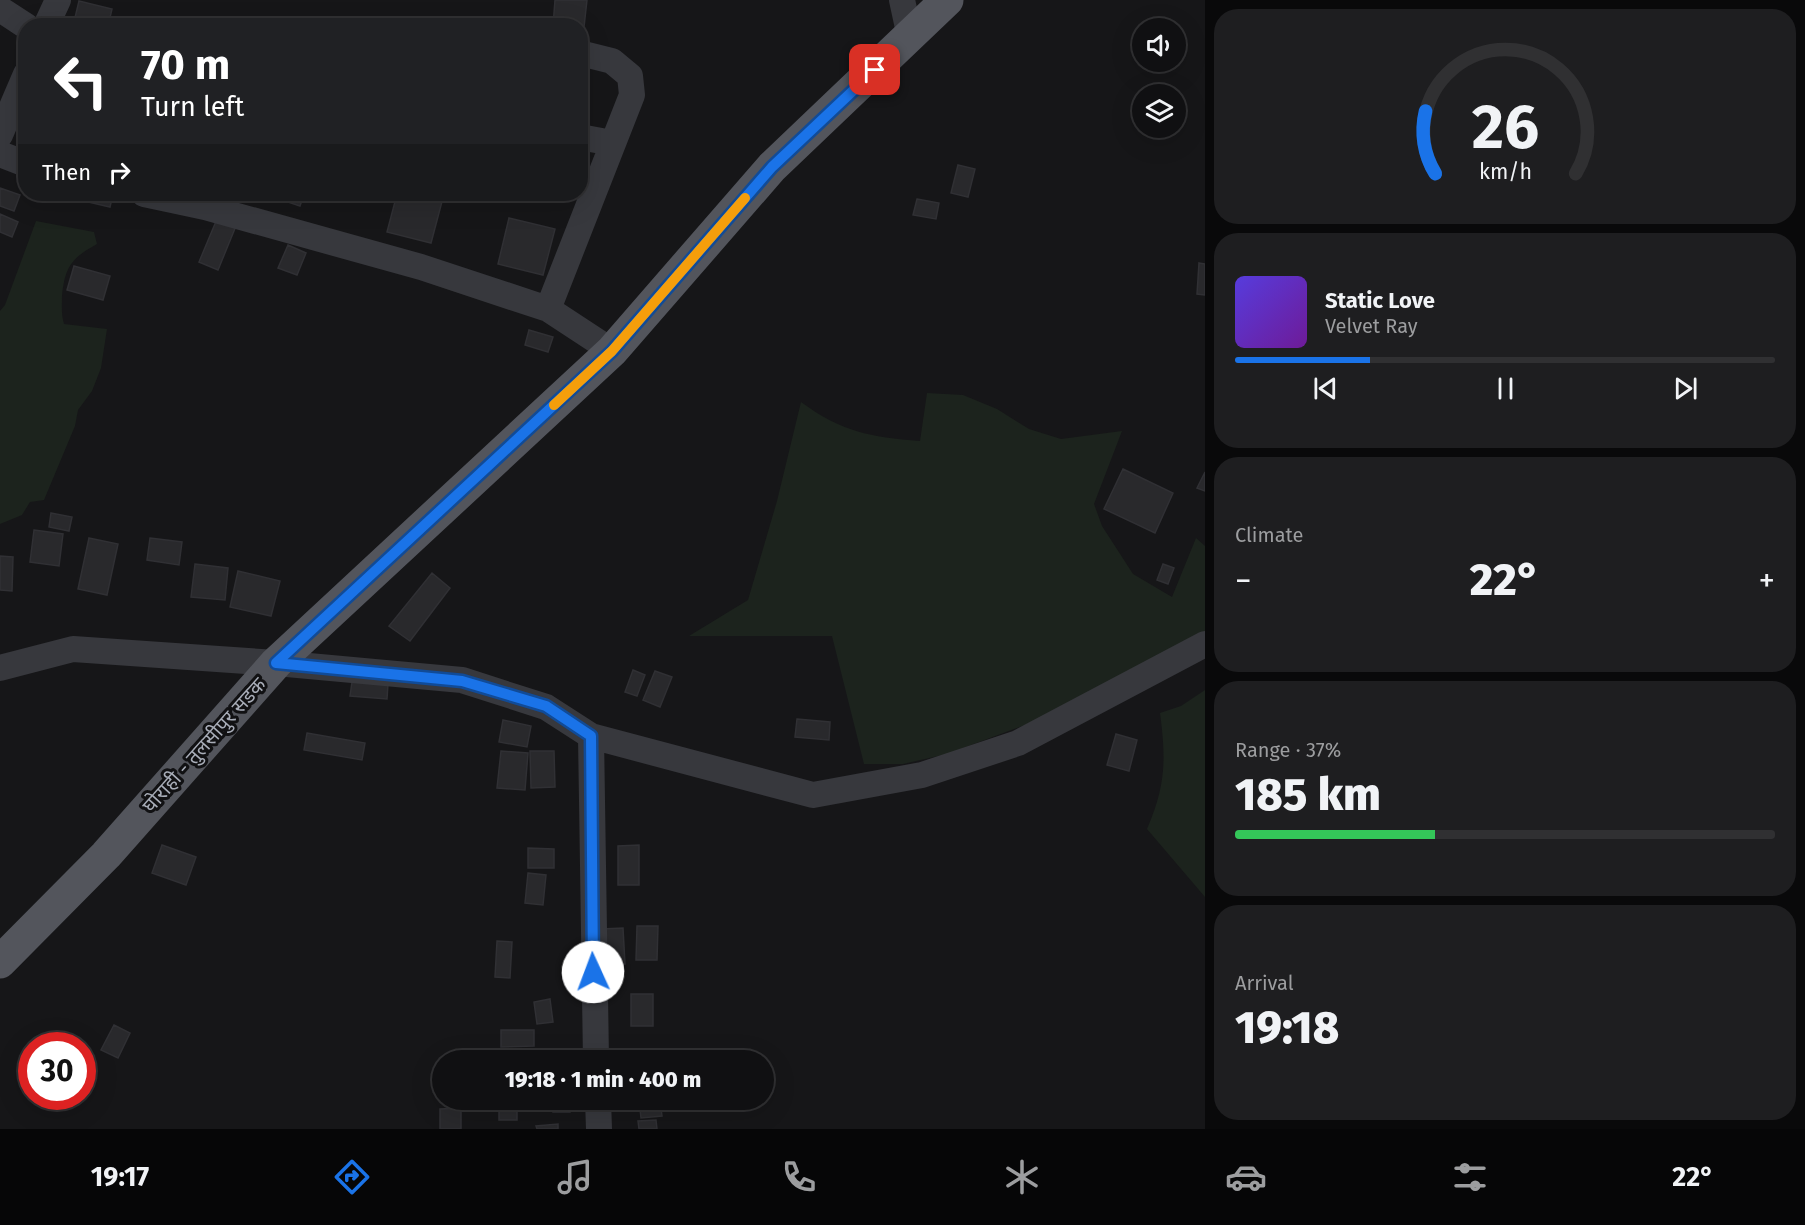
<!DOCTYPE html>
<meta charset="utf-8">
<style>
body{margin:0;font-family:"Fira Sans","Noto Sans Devanagari",sans-serif;background:#1e1e20;color:#f1f3f6;height:100vh;display:flex;flex-direction:column;font-size:22px;white-space:nowrap}
*{box-sizing:border-box;margin:0}
p{font-size:20px;color:#9c9d9f}
.icon{flex:none;width:33px;height:33px;fill:none;stroke:currentColor;stroke-width:2;stroke-linecap:round;stroke-linejoin:round}
.map{position:relative;flex:1;overflow:hidden}
.sheet{display:flex;flex-direction:column;gap:9px;padding:9px;background:#09090a;width:600px}
.sheet>*{flex:none}
.top-card{position:absolute;left:18px;top:18px;width:570px;height:183px;border-radius:24px;box-shadow:0 6px 24px #0002,0 0 0 2px #303032;background:#202124;color:#fff;overflow:hidden}
.buttons{position:absolute;left:1132px;top:18px;display:grid;gap:12px}
.buttons a{display:grid;place-items:center;width:54px;height:54px;border-radius:50%;background:#101012;box-shadow:0 6px 24px #0002,0 0 0 2px #303032;font-size:30px}
.speed{position:absolute;left:18px;top:1032px;display:flex;gap:12px;font-size:30px;font-weight:700;text-align:center}
.speed>*{display:grid;place-content:center;width:78px;height:78px;border-radius:50%;background:#101012;box-shadow:0 6px 24px #0002,0 0 0 2px #303032;line-height:1}
.speed .limit{border:9px solid #d22;background:#fff;color:#111}
.pin{position:absolute;display:grid;place-items:center;width:51px;height:51px;color:#fff;margin:-26px;border-radius:12px;box-shadow:0 3px 9px #0006}
.me{position:absolute;width:66px;margin:-33px;rotate:358deg;stroke-linejoin:round;filter:drop-shadow(0 0 4px #0008)}
.turn{display:flex;align-items:center;gap:21px;height:126px;padding:0 24px;font-size:27px}
.turn .icon{width:78px;height:78px;stroke-width:2.5}
.turn b{display:block;font-size:42px;line-height:51px}
.then{display:flex;align-items:center;height:57px;padding:0 24px;background:#0003;gap:12px;font-size:22px}
.big{font-size:45px;font-weight:800;line-height:1.1}
.sheet .tile{flex:1;display:flex;flex-direction:column;justify-content:center;gap:9px;min-width:0;padding:0 21px;border-radius:24px;background:#1e1e20}
.sheet .dial{align-items:center;gap:0}
.dial svg{height:156px;overflow:visible;fill:none;stroke:#303032;stroke-width:7;stroke-linecap:round;text-anchor:middle}
.dial text{fill:#f1f3f6;stroke:none}
.song{display:flex;align-items:center;gap:18px}
.cover{width:72px;height:72px;border-radius:9px;background:linear-gradient(135deg,hsl(250 70% 55%),hsl(280 70% 35%))}
.played{height:6px;border-radius:3px;background:linear-gradient(90deg,#1a73e8 25%,#303032 25%)}
.keys{display:flex;justify-content:space-around;direction:ltr}
.heat{display:flex;justify-content:space-between;align-items:center;font-size:33px;direction:ltr}
.charge{height:9px;border-radius:4px;background:linear-gradient(90deg,#34c759 37%,#303032 0)}
.trip{position:absolute;left:432px;top:1050px;width:342px;height:60px;border-radius:30px;background:#101012;box-shadow:0 6px 24px #0002,0 0 0 2px #303032;font-weight:800;line-height:60px;text-align:center}
.menu{display:flex;height:96px;justify-content:space-around;align-items:center;background:#060607;color:#9c9d9f}
.menu .icon{width:42px;height:42px}
.menu .current{color:#1a73e8}
.menu b{font-size:27px;color:#f1f3f6}
main{display:flex;flex:1;min-height:0}
.map>svg:first-child{display:block}
.green{fill:#1c231d}
.building{fill:#29292c;stroke:#303034;stroke-width:1.5}
.lines{fill:none;stroke-linecap:round;stroke-linejoin:round}
.minor{stroke:#37383d;stroke-width:26}
.primary{stroke:#53555c;stroke-width:33}
.route-casing{stroke:#114b97;stroke-width:15}
.route{stroke:#1a73e8;stroke-width:10}
.slow{stroke:#f59e0b;stroke-width:10}
.labels{text-anchor:middle;stroke-width:6;stroke-linejoin:round;paint-order:stroke}
.street-label{font-size:20px;fill:#a8adb8;stroke:#111113}
</style>
<main>
<div class="map">
<svg width="1205" height="1129" viewBox="0 0 1205 1129">
<rect width="100%" height="100%" fill="#161618"/>
<!-- green -->
<path class="green" d="M36,221L94,232L97,244C72,258 65,266 62,296C62,306 61,314 64,324L107,329L101,368L92,391L78,410L75,426L44,500L30,502L22,515L0,524V311L5,305Z
M927,393L963,395L997,409L1029,429L1061,439L1122,431L1094,504L1102,526L1133,574L1172,597L1196,538L1205,546V650L1025,725L947,754L903,764H864L832,636H689L748,600L777,501L801,402C842,432 870,437 920,441Z
M1205,690V897L1147,829C1166,785 1166,759 1160,713L1181,706Z"/>
<!-- building -->
<path class="building" d="M555,0H587L583,36H580V26H553Z
M79,1L112,9L108,26H73Z
M958,165L975,169L968,197L951,193Z
M0,188L20,195L14,211L0,206Z
M90,194H113L110,207L88,202Z
M290,194H304L300,206L288,202Z
M397,194H444L431,243L387,232Z
M917,199L939,203L936,219L913,215Z
M0,214L18,222L12,237L0,232Z
M509,218L555,229L543,275L498,264Z
M217,219L236,226L218,270L199,262Z
M288,245L306,253L297,275L278,268Z
M1199,263L1205,264V295L1197,294Z
M74,266L110,276L103,300L67,290Z
M529,330L553,337L548,352L525,345Z
M1123,469L1173,493L1155,533L1104,509Z
M1205,472V491L1197,488Z
M51,513L72,517L69,531L49,527Z
M34,530L63,534L59,566L30,562Z
M89,538L118,544L107,595L78,589Z
M150,538L182,542L179,565L147,560Z
M0,556L13,557L12,591L0,590Z
M195,564L228,568L225,600L191,597Z
M1163,564L1174,568L1168,584L1157,580Z
M238,571L280,581L271,616L230,607Z
M432,573L450,588L410,641L389,626Z
M633,670L645,675L637,696L625,692Z
M655,671L672,677L660,707L643,700Z
M352,682L388,684L387,699L350,696Z
M797,719L830,722L829,740L795,737Z
M503,720L531,726L527,747L499,742Z
M307,733L365,743L362,760L304,750Z
M1116,734L1137,740L1129,771L1107,765Z
M501,751L528,753L525,790L497,788Z
M530,751H554L555,787L531,788Z
M162,845L196,857L186,885L152,873Z
M639,845V885H618V846Z
M528,848L554,849V868H528Z
M528,873L546,875L543,905L525,903Z
M637,926H658L657,960H636Z
M623,928L625,964L605,965L602,929Z
M497,941L512,942L510,978L495,977Z
M631,994H653V1026H631Z
M550,999L553,1022L537,1024L534,1002Z
M114,1025L130,1033L118,1058L101,1050Z
M501,1030H534V1046L501,1047Z
M499,1100H517V1120H499Z
M553,1100H570V1112H553Z
M639,1100H660L662,1116L641,1118Z
M461,1108V1129H440V1109Z
M656,1120L657,1129H639L638,1121Z
M558,1124V1129H537L536,1126Z"/>
<g class="lines">
<!-- minor -->
<path class="minor" d="M902,0L910,37
M0,9L26,26
M46,26L58,0
M0,135L26,74
M580,137L612,143
M0,154L26,164
M144,194L205,207L421,267L548,309L612,351
M548,309L632,95L630,76L612,61L580,53
M0,668L73,649L276,663L462,680L546,707L591,736L813,795L922,775L1018,743L1205,644
M591,736L596,1060
M598,1100L599,1129"/>
<!-- primary -->
<path class="primary" d="M0,962L106,855L276,663L612,351L772,167L947,0"/>
</g>
<g class="lines">
<!-- route casing -->
<g class="route-casing">
<path id="route" d="M593,972L591,736L546,706L462,681L276,663L612,351L772,167L875,70"/>
</g>
<!-- route -->
<use href="#route" class="route"/>
<!-- slow -->
<path class="slow" d="M554,405L612,351L745,198"/>
</g>
<g class="labels">
<!-- street labels -->
<g class="street-label">
<text transform="translate(204 745) rotate(-48)" y="7">घोराही - तुलसीपुर सडक</text>
</g>
</g>
</svg>
<div class="buttons">
<a><svg class="icon" aria-label="sound" viewBox="0 0 24 24"><path d="M4 9h4l5-4v14l-5-4H4zM17 9q2 3 0 6"/></svg></a>
<a><svg class="icon" aria-label="layers" viewBox="0 0 24 24"><path d="M12 4l9 5-9 5-9-5zM3 14l9 5 9-5"/></svg></a>
</div>
<div class="speed"><div class="limit">30</div></div>
<div class="pin" style="left:875px;top:70px;background:#d93025"><svg class="icon" aria-label="arrive" viewBox="0 0 24 24"><path d="M6 21V4h12l-3 4 3 4H6"/></svg></div>
<svg class="me" style="left:593px;top:972px" viewBox="-20 -20 40 40"><circle r="19" fill="#fff"/><path d="M0-13L10 11 0 6-10 11z" fill="#1a73e8"/></svg>
<div class="trip">19:18 · 1 min · 400 m</div>
<div class="top-card">
<div class="turn"><svg class="icon" aria-label="left" viewBox="0 0 24 24"><path d="M17 20v-9H6M10 6l-5 5 5 5"/></svg><div><b>70 m</b>Turn left</div></div>
<div class="then">Then<svg class="icon" aria-label="right" viewBox="0 0 24 24"><path d="M7 20v-9h11M14 6l5 5-5 5"/></svg></div>
</div>
</div>
<section class="sheet">
<div class="tile dial"><svg viewBox="0 0 100 80">
<path d="M14 69A42 42 0 1 1 86 69"/>
<path d="M14 69A42 42 0 0 1 9 37" stroke="#1a73e8"/>
<text x="50" y="56" font-size="32" font-weight="700">26</text>
<text x="50" y="72" font-size="11">km/h</text>
</svg></div>
<div class="tile">
<div class="song"><i class="cover"></i><div><b>Static Love</b><p>Velvet Ray</p></div></div>
<div class="played"></div>
<div class="keys"><svg class="icon" aria-label="previous" viewBox="0 0 24 24"><path d="M18 5L8 12l10 7zM5 5v14"/></svg><svg class="icon" aria-label="pause" viewBox="0 0 24 24"><path d="M8 5v14M16 5v14"/></svg><svg class="icon" aria-label="next" viewBox="0 0 24 24"><path d="M6 5l10 7-10 7zM19 5v14"/></svg></div>
</div>
<div class="tile"><p>Climate</p>
<div class="heat"><a>−</a><b class="big">22°</b><a>+</a></div>
</div>
<div class="tile"><p>Range · 37%</p><b class="big">185 km</b><div class="charge"></div></div>
<div class="tile"><p>Arrival</p><b class="big">19:18</b></div>
</section>
</main>
<nav class="menu">
<b>19:17</b>
<svg class="icon current" aria-label="directions" viewBox="0 0 24 24"><path d="M12 3l9 9-9 9-9-9zM9 14v-3h6M13 9l2 2-2 2"/></svg>
<svg class="icon" aria-label="music" viewBox="0 0 24 24"><path d="M9 18V5l10-2v13"/><circle cx="6" cy="18" r="3"/><circle cx="16" cy="16" r="3"/></svg>
<svg class="icon" aria-label="phone" viewBox="0 0 24 24"><path d="M5 4h4l2 5-3 2q2 4 5 5l2-3 5 2v4C11 20 4 13 5 4z"/></svg>
<svg class="icon" aria-label="climate" viewBox="0 0 24 24"><path d="M12 3v18M4 7l16 10M4 17L20 7"/></svg>
<svg class="icon" aria-label="car" viewBox="0 0 24 24"><path d="M5 17H2v-5l4-1 3-4h7l3 4 3 1v5h-3M9 17h6M6 11h13"/><circle cx="7" cy="17" r="2"/><circle cx="17" cy="17" r="2"/></svg>
<svg class="icon" aria-label="filters" viewBox="0 0 24 24"><path d="M4 7h16M4 17h16"/><circle cx="9" cy="7" r="2"/><circle cx="15" cy="17" r="2"/></svg>
<b>22°</b>
</nav>
